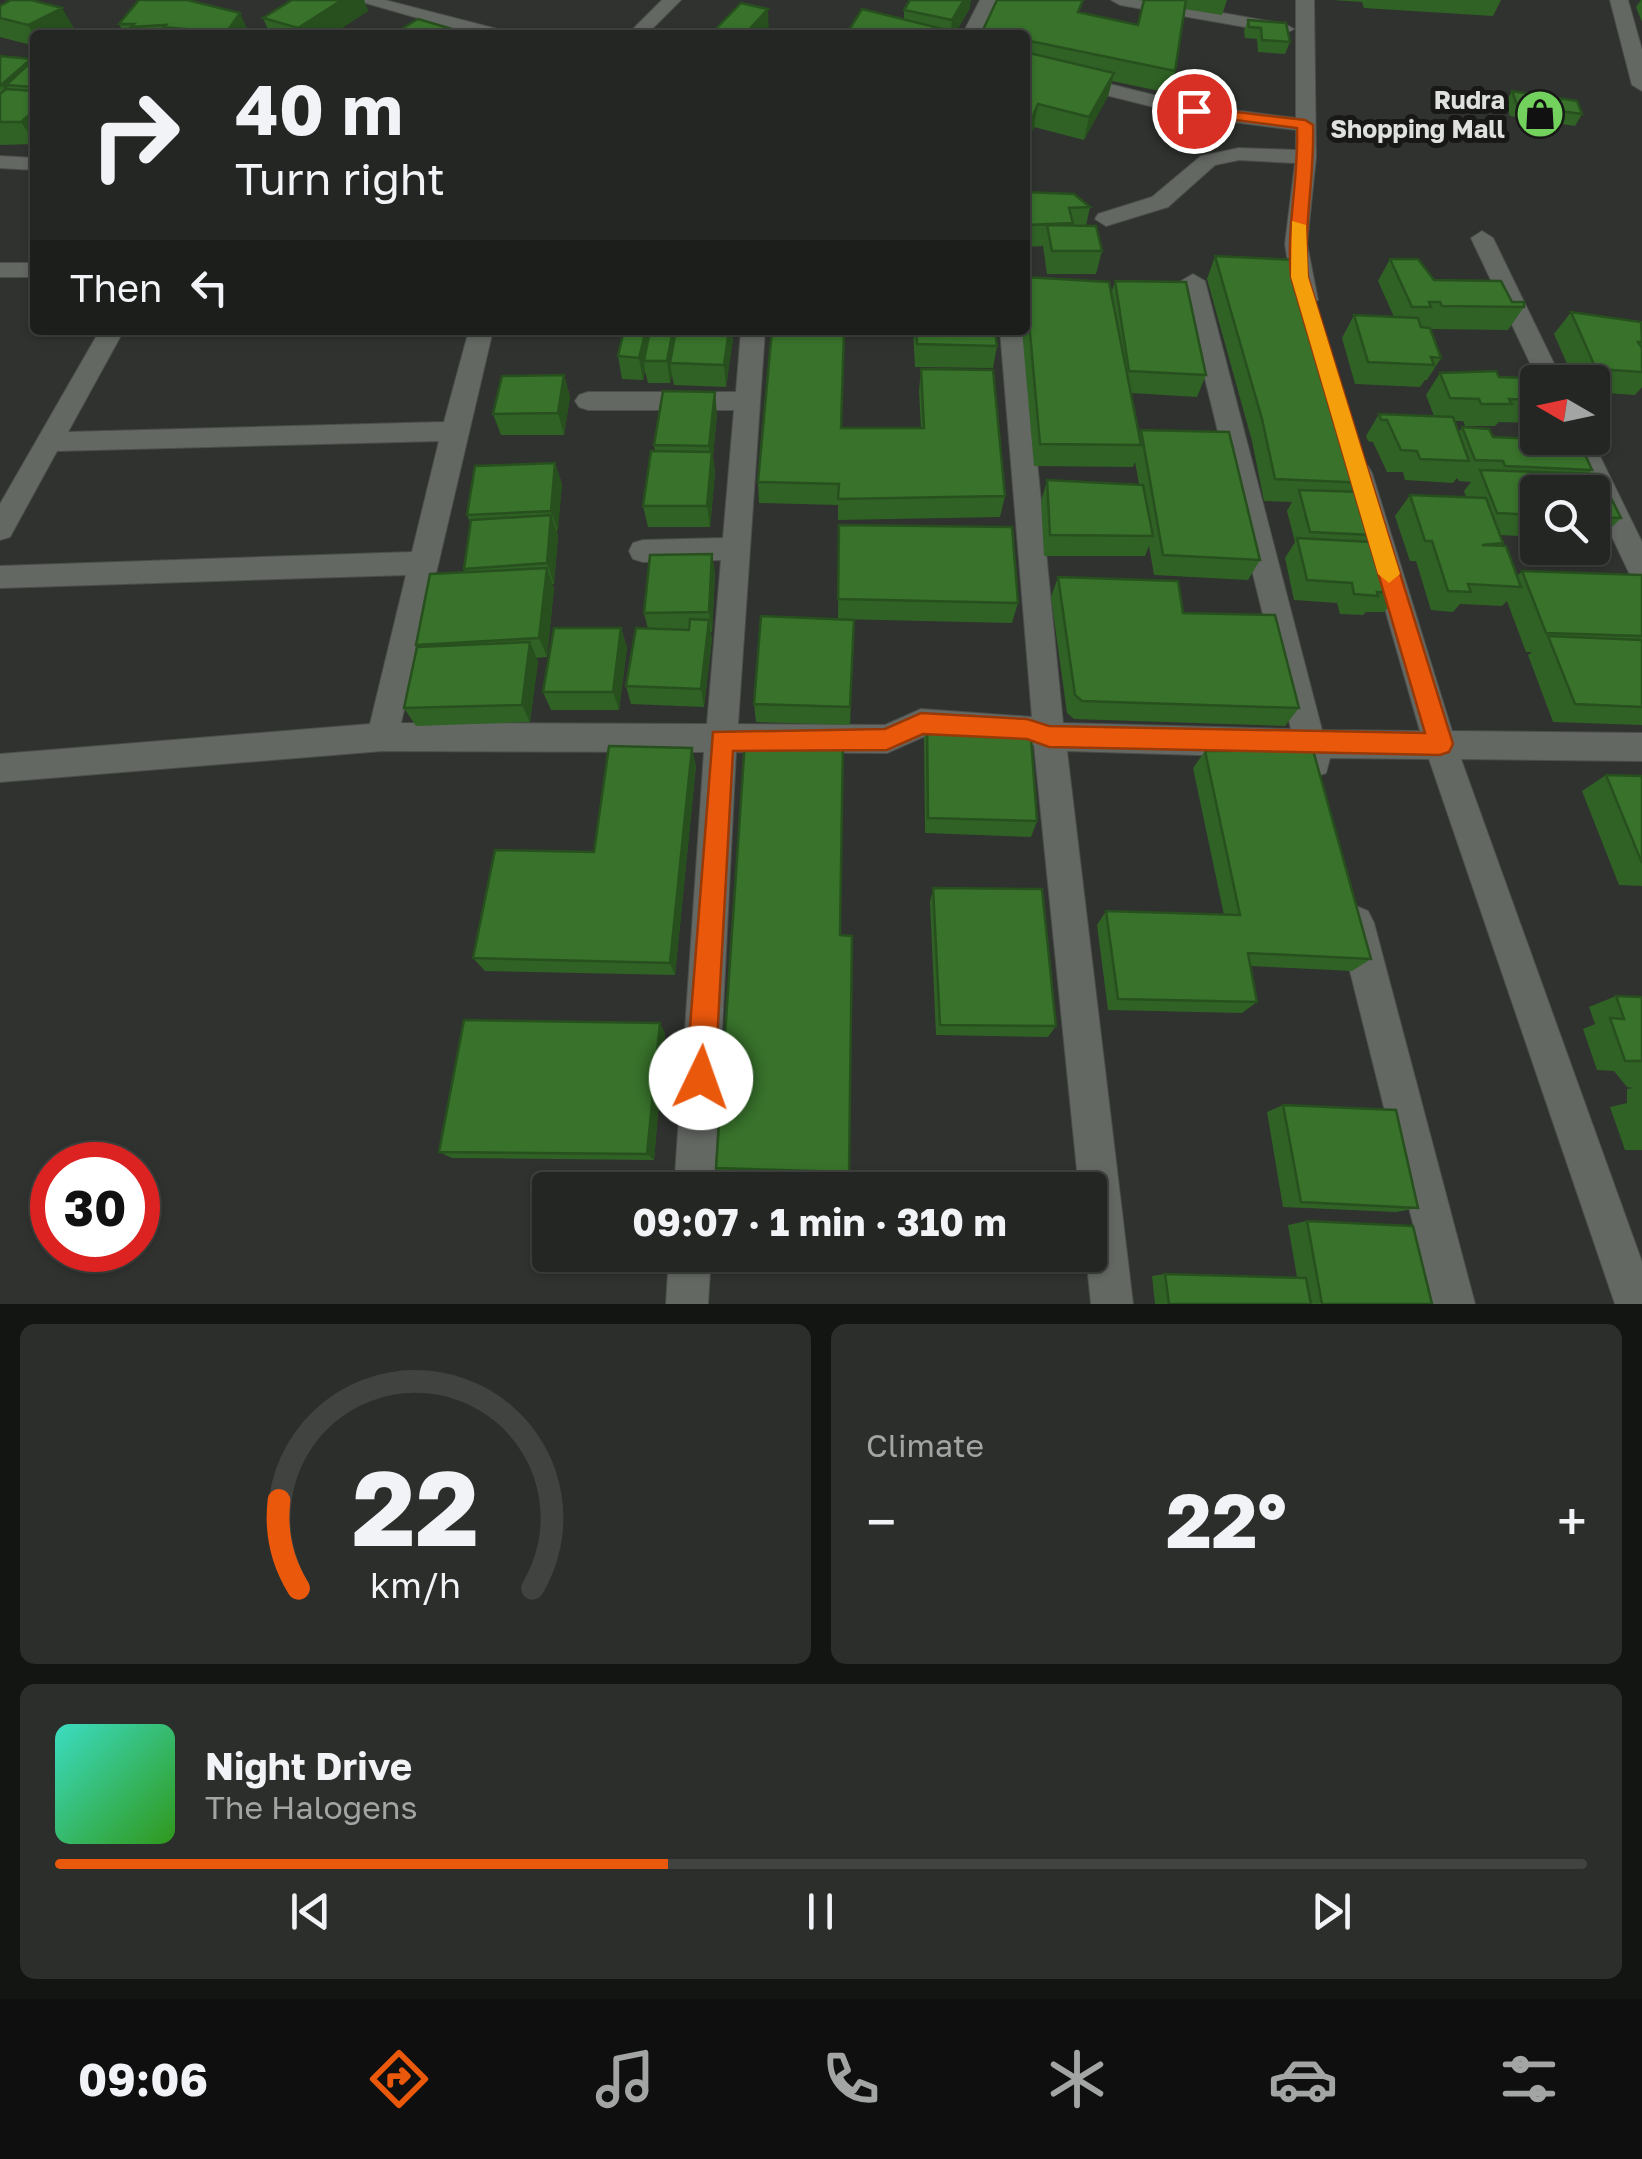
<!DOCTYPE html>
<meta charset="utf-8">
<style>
body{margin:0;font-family:"Golos Text",sans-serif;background:#2b2e2a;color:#f1f3f6;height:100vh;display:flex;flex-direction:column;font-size:38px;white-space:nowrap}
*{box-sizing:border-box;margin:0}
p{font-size:32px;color:#a3a5a5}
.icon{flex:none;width:55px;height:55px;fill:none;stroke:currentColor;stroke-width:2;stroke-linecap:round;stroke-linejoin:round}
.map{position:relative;height:1304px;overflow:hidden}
.sheet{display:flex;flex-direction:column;gap:20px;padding:20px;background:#131513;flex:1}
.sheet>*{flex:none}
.hud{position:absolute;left:30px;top:30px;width:1000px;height:305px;border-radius:10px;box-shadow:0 2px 8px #0004,0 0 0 2px #404340;background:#232622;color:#f1f3f6;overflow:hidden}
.needle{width:65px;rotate:279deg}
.fabs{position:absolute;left:1520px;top:365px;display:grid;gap:20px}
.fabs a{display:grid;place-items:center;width:90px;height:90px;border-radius:10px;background:#232622;box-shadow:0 2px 8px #0004,0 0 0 2px #404340;font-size:50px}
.speed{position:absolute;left:30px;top:1142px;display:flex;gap:20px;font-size:50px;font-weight:700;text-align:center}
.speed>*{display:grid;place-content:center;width:130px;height:130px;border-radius:50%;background:#232622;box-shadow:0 2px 8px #0004,0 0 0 2px #404340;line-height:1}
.speed .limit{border:15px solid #d22;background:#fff;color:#111}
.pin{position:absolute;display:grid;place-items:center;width:85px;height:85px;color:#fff;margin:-42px;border:5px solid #fff;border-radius:50%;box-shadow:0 2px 10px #0007}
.me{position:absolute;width:110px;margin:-55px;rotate:3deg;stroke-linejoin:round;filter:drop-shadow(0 0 8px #0008)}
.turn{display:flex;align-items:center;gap:35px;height:210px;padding:0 40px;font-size:45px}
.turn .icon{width:130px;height:130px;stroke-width:2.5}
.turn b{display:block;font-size:70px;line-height:85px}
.then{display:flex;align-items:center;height:95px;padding:0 40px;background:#0003;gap:20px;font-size:38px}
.big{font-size:75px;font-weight:700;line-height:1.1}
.sheet .tile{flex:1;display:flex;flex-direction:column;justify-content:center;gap:15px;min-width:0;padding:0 35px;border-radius:15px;background:#2b2e2a}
.sheet .dial{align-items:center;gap:0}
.dial svg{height:260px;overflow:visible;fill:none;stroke:#404340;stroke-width:7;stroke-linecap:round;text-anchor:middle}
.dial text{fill:#f1f3f6;stroke:none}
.song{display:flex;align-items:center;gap:30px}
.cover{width:120px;height:120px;border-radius:15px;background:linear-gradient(135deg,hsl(170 70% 55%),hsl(110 70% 35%))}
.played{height:10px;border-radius:5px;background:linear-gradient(90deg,#ea580c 40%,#404340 40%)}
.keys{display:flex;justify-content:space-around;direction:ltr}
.heat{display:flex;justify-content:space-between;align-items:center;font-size:55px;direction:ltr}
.sheet .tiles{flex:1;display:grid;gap:20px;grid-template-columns:1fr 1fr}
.tile:last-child{grid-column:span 2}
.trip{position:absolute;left:532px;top:1172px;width:575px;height:100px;border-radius:10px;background:#232622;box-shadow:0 2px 8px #0004,0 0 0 2px #404340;font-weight:700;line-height:100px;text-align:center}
.menu{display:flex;height:160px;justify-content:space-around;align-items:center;background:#0e0f0e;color:#a3a5a5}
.menu .icon{width:70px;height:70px}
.menu .current{color:#ea580c}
.menu b{font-size:45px;color:#f1f3f6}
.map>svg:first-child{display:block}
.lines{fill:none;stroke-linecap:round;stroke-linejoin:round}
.minor-casing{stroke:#4b4e4a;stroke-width:2}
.minor{fill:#646863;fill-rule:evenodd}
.wall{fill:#306225}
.shaded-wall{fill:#27501e}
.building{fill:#38722b;stroke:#27501e;stroke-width:2.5}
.route{fill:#ea580c;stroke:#983908;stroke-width:2.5}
.slow{fill:#f59e0b}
.labels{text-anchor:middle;stroke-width:10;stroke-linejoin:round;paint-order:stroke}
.far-poi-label{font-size:25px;font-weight:bold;fill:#dfe1df;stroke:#181917;text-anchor:end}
</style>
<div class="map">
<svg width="1642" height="1304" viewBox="0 0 1642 1304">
<rect width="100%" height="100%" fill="#2f322e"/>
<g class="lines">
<!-- minor casing -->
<g class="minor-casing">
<path id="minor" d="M355,0H385L505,31L507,35H477Z
M662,0H681L646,35H627Z
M980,0H998L980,35H962Z
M1111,0H1150L1285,24L1294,29L1285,34L1120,5Z
M1296,0H1314L1316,157L1307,244L1318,300L1306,308L1294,300L1285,244L1295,163L1239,160L1215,165L1168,207L1106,226L1095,219L1098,214L1152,197L1201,156L1239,148L1296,150V130L1194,117L1025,75V63L1194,105L1296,118Z
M1610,0H1628L1642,50V91L1632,85Z
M0,156L35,158V170L0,168Z
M1482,231L1493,238L1563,382H1539L1471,238Z
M0,263H35V277H0Z
M1193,274L1205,281L1322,730L1420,731L1346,473L1350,466H1368L1372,473L1452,731L1642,733V761L1461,759L1642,1262V1304H1615L1429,759L1330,758L1326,773L1315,777L1304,773L1298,758L1067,751L1133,1304H1091L1086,1255H1090V1190H1079L1034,745L923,737L887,753L736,752L714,1190H674L704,752L382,751L0,782V754L370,724L406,575L0,588V566L412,552L439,441L57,451L10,537L0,540V504L100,330H124L68,432L444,422L469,330H493L401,723L707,724L721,560L643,562L633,559L629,551L633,543L643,540L723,538L734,410H588L579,407L575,401L579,395L588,392H736L741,330H765L738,724L885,725L921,709L1032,717L1000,330H1024L1063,723L1291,729L1181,281Z
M1565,438H1591L1642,542V582L1632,579Z
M1356,906L1368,911L1374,923L1475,1304H1433L1338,923L1344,911Z
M669,1255H711L708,1304H666Z"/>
</g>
<!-- minor -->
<use href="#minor" class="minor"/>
</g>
<!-- wall -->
<path class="wall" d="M139,0L250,35H125L119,24Z
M292,0H364L368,11L331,35L269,32L263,18Z
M1138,0H1227L1222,15L1184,9L1175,71L1169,93L1112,81L1108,96L1084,140L1034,127L1025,148V35H982V32L1082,13L1138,25L1144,1Z
M1332,0H1501L1493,16L1364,8L1362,2Z
M1641,0H1642V22L1636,7Z
M0,6L75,30L35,35V46L0,37Z
M970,8L954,35H846L904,19V10Z
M1248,20L1290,42L1285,54L1258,52L1257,39L1245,38L1244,31Z
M0,56L31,59L32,62L35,60V144L0,145Z
M1512,91L1582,114L1575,126L1510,116L1506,102Z
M1025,192L1090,207L1086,226L1102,251L1096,274H1047L1043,246L1025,247Z
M1215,256L1367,483L1365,487L1374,503L1366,514L1370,529L1388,542L1375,559L1377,564L1400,593L1384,612H1366L1363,615L1340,614L1337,603L1294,600L1285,558L1295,542L1287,511L1292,502L1264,501L1252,441L1207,279Z
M1390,259L1434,280L1512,302L1524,307L1508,330L1430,329L1441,358L1427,380H1425L1420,387L1355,384L1342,338L1354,315L1394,317L1378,281Z
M1025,277L1111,294L1115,281L1206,375L1197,397L1131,393L1139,435L1141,430L1260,560L1248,580L1154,575L1149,546L1145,556H1044L1041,502L1047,480L1139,484L1135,462L1133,467L1034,466L1022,330H1025Z
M1571,312L1642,324V387L1635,395L1592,392V382H1575L1554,334Z
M526,330H590L589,335L528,337Z
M913,330H995L997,346L993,368L915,367Z
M676,332L733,338L726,387L674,385L672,375L670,383H648L645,371L643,380L622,379L618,356Z
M921,369L1005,496L1000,517L838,520V505L759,503L758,482L841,428H921L919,391Z
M1440,373L1522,378L1526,373L1538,382V423L1499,422L1495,426H1465L1463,421H1454L1459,432L1462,427L1592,470L1588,474L1621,518L1600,539H1592V492H1538V537L1500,535L1503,543L1502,546L1517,576L1522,571L1642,575V725L1553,722L1528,655L1532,652H1526L1507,601L1502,606L1460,604L1453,612L1431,610L1416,561H1410L1395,516L1410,495L1466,497L1464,491L1471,482L1459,481L1457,478L1453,483L1405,480L1403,472H1387L1373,442L1368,441L1366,436L1379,414L1434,416L1426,395Z
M564,375L570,397L564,435H501L493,414Z
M717,414L713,456L715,473L710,527H648L643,506L655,451L654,445Z
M555,463L562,484L557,532L558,536L554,584H552L554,588L547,657L536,658L538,661L530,722L416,726L404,708L417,647L416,645L465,572L464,569L470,522L467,515Z
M839,525L1018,603L1012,623L838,619Z
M712,554L715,574L712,632H710L712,639L704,707L631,704L626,686L648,629L644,613Z
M1058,577L1183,613L1299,708L1285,726L1074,719L1067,713L1051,597Z
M854,620L850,725L756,722L754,704Z
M621,628L627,648L619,710H551L543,692Z
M927,721L1037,821L1031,837L925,833L924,738Z
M1205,751L1371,959L1352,971L1250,966L1257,1002L1242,1013L1108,1010L1097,925L1106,911L1224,915L1193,768Z
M696,765L675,975L485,971L473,958L594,852Z
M1606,775L1642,776V886L1619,885L1582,791Z
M933,888L1056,1026L1048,1037L936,1035L930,902Z
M840,935L848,1177L720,1174L716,1168Z
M1616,996L1642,997V1150H1625L1610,1107L1627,1103V1089L1633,1088L1627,1087L1614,1071L1597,1070L1583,1029L1595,1024L1589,1007Z
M665,1033L654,1160L452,1158L439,1152Z
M1283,1105L1418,1208L1396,1212L1283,1207L1267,1112Z
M1307,1221L1432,1304H1155L1152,1276L1165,1274L1297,1277L1288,1225Z"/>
<!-- shaded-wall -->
<path class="shaded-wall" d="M342,0H364L368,11L331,35H300L298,28Z
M964,0H971L970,8L954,35H949L951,31L952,20Z
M62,8L75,30L66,35H35V37L28,25Z
M768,9L769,35H745Z
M240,13L250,35H227L226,33Z
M31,59L35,66L6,85L20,106L16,109L2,86Z
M1114,73L1108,96L1084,140L1089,117Z
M1038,104L1034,127L1025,148V134Z
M33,109L35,112V126H34L35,128V142L21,122Z
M646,330H650L644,361L645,371L643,380L639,358Z
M673,330H676L678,344L670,363L672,375L670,383L667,361Z
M729,330H732L733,338L726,387L724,365Z
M564,375L570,397L564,435L558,413Z
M715,392L717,414L713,456L715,473L710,527L707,506L711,465L709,446Z
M555,463L562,484L558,532L551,511Z
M551,515L558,536L554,584L547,563Z
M712,554L715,574L712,632L709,612Z
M547,568L554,588L547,657L539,638Z
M709,620L712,639L704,707L701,689Z
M621,628L627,648L619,710L613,692Z
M530,642L538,661L530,722L522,705Z
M692,748L696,765L675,975L670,963Z
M660,1023L665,1033L654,1160L647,1154Z"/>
<!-- building -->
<path class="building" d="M11,0H31L62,8L28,25L0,18V6Z
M139,0H187L240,13L226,33L164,27L166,25L131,27L134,24H119Z
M292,0H342L298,28L263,18Z
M910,0H964L952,20L904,10Z
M997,0H1083L1078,12L1138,25L1144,0H1186L1175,71L1025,40V35H1000L982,32Z
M741,3L768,9L745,34L749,35H710Z
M862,9L951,31L949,35H846Z
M418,19L472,35H392Z
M1248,20L1286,23L1290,42L1262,40L1261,28L1249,27Z
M304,31L311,35H259L260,32Z
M1025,52L1114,73L1089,117L1038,104L1025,134Z
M0,56L31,59L0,86Z
M35,60V110L21,122H0V94L6,89L35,91L33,87L6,85L30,63Z
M1512,91L1577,101L1582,114L1517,105Z
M1025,192L1074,194L1090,207L1069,208L1073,223L1025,225Z
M1047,225L1096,226L1102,251H1052Z
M1215,256L1298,260L1367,483L1275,479L1262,419Z
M1390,259H1418L1434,280L1501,281L1512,302H1524V307L1442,306L1440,302H1429L1431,307H1412Z
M1025,277L1109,282L1141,445L1040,444Z
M1115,281L1186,282L1206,375L1129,371Z
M1571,312L1641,322L1642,342H1638L1642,348V372L1596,369Z
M1354,315L1418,318L1421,327L1430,328L1441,358L1431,357L1434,365L1368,362Z
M624,330H646L639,358L618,356Z
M650,330H673L667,361H644Z
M676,330H729L724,365L670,363Z
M772,330H844L841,428H924L921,369L993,370L1005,496L838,499L839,484L758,482Z
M916,330H995L997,346L917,344Z
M1496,371L1499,377L1527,378L1526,373L1550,374L1554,382H1538V400L1509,399L1512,404H1481L1479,399L1450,398L1440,373Z
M564,375L558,413L493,414L502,376Z
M663,391L715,392L709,446L654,445Z
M1379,414L1453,417L1469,461L1420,459L1417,451L1401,450L1387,420H1381Z
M1462,427L1489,429L1493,437L1579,441L1592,470L1505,466L1503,461L1475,460Z
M1141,430L1229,432L1260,560L1163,555Z
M651,451L712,452L707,506H643Z
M555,463L551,511L467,515L475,466Z
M1480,470L1599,474L1621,518L1592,517V492H1538V515L1497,513Z
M1047,480L1143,485L1153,536L1050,535Z
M1360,487H1369L1374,503L1362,502L1370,529L1384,530L1388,542H1374L1372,535L1310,532L1299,490L1362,492Z
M1410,495L1486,498L1503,543L1482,545L1506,546L1521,587L1468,584L1471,592L1448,591L1432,541H1425Z
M551,515L547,563L464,569L471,520Z
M839,525L1012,527L1018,603L838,599Z
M1297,538L1371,542L1377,564L1392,566L1400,593L1377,592L1378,596L1354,594L1352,583L1307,580Z
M712,554L709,612L644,613L650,555Z
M547,568L539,638L416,645L430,574Z
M1522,571L1642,575V636L1546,633Z
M1058,577L1178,581L1183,613L1275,615L1299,708L1082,701L1075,695Z
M761,616L854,620L850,707L754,704Z
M690,619L709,620L701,689L626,686L636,628L689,630Z
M554,628H621L613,692H543Z
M1548,636L1642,640V707L1575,704Z
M530,642L522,705L404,708L417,647Z
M927,721L1030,724L1037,821L928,818Z
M745,741H843L840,935L852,936L849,1172L716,1168Z
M609,746L692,748L670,963L473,958L495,850L594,852Z
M1313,750L1371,959L1248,953L1257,1002L1118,999L1106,911L1240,915L1205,751Z
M1606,775L1642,776V863Z
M933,888L1042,889L1056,1026L940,1025Z
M1616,996L1642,997V1061H1625L1610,1018L1624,1019Z
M464,1020L660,1023L647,1154L439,1152Z
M1283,1105L1396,1110L1418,1208L1301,1202Z
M1307,1221L1413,1226L1432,1304H1322Z
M1165,1274L1306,1278L1311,1304H1169Z"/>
<!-- route -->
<path class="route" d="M1194,107L1305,120L1313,125C1315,176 1303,226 1308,277L1453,744L1449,752L1440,755L1049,747L1027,739L923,734L887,750L733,751L715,1078L711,1088L701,1092L691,1088L686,1078L713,732L885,729L921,713L1027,719L1049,726L1425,733L1291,277C1286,227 1299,179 1297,128L1189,114L1186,111Z"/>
<!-- slow -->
<path class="slow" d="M1292,221L1306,225L1308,277L1400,574L1389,583L1378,574L1291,277Z"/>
<!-- icons -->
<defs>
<g id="shop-disc" transform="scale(2.5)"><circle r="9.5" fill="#73d25d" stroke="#181917"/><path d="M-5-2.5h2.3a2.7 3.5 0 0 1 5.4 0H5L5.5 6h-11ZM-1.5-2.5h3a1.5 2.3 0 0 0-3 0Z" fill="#111"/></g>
</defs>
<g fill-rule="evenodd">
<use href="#shop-disc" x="1540" y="114"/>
</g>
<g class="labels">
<!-- far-poi labels -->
<g class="far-poi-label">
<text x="1505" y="109">Rudra<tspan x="1505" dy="29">Shopping Mall</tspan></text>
</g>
</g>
</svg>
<div class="fabs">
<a><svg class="needle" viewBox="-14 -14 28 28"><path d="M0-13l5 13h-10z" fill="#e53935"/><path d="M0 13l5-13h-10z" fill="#a3a5a5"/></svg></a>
<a><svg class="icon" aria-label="search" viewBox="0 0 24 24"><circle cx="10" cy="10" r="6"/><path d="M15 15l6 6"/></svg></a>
</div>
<div class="speed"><div class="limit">30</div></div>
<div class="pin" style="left:1194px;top:111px;background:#d93025"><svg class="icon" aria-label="arrive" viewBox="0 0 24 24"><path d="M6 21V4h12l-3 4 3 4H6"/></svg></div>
<svg class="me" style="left:701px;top:1078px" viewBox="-20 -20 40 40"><circle r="19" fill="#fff"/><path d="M0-13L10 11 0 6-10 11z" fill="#ea580c"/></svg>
<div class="trip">09:07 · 1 min · 310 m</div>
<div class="hud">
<div class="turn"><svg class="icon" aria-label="right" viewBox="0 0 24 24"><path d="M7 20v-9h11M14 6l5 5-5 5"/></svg><div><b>40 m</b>Turn right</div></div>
<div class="then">Then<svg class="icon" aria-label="left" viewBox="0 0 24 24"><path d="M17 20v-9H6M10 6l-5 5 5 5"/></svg></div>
</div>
</div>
<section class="sheet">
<div class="tiles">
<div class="tile dial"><svg viewBox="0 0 100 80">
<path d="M14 69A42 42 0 1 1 86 69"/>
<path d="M14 69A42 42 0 0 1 8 42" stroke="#ea580c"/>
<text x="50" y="56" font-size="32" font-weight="700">22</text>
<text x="50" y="72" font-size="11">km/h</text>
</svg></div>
<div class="tile"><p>Climate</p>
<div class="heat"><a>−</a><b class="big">22°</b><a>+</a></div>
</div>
<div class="tile">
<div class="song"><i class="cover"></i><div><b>Night Drive</b><p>The Halogens</p></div></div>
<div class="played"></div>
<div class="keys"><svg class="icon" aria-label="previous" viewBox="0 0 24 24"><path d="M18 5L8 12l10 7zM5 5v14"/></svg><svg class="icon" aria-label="pause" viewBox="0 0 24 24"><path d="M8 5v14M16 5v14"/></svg><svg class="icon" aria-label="next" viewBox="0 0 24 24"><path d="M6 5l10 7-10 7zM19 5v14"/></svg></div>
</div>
</div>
</section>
<nav class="menu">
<b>09:06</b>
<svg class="icon current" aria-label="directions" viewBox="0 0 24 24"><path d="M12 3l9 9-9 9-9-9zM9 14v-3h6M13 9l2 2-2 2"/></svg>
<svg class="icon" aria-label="music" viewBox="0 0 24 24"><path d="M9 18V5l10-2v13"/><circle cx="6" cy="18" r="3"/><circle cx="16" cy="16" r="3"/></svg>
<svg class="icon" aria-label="phone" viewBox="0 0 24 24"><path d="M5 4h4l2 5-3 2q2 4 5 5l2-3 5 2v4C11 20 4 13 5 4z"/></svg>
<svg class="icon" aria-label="climate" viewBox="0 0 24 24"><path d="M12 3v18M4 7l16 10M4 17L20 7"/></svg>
<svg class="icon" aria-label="car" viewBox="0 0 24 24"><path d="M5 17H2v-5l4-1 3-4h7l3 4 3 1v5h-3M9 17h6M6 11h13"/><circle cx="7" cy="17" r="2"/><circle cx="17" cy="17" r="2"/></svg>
<svg class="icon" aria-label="filters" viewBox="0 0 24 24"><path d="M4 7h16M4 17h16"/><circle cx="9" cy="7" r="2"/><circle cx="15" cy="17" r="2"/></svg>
</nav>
